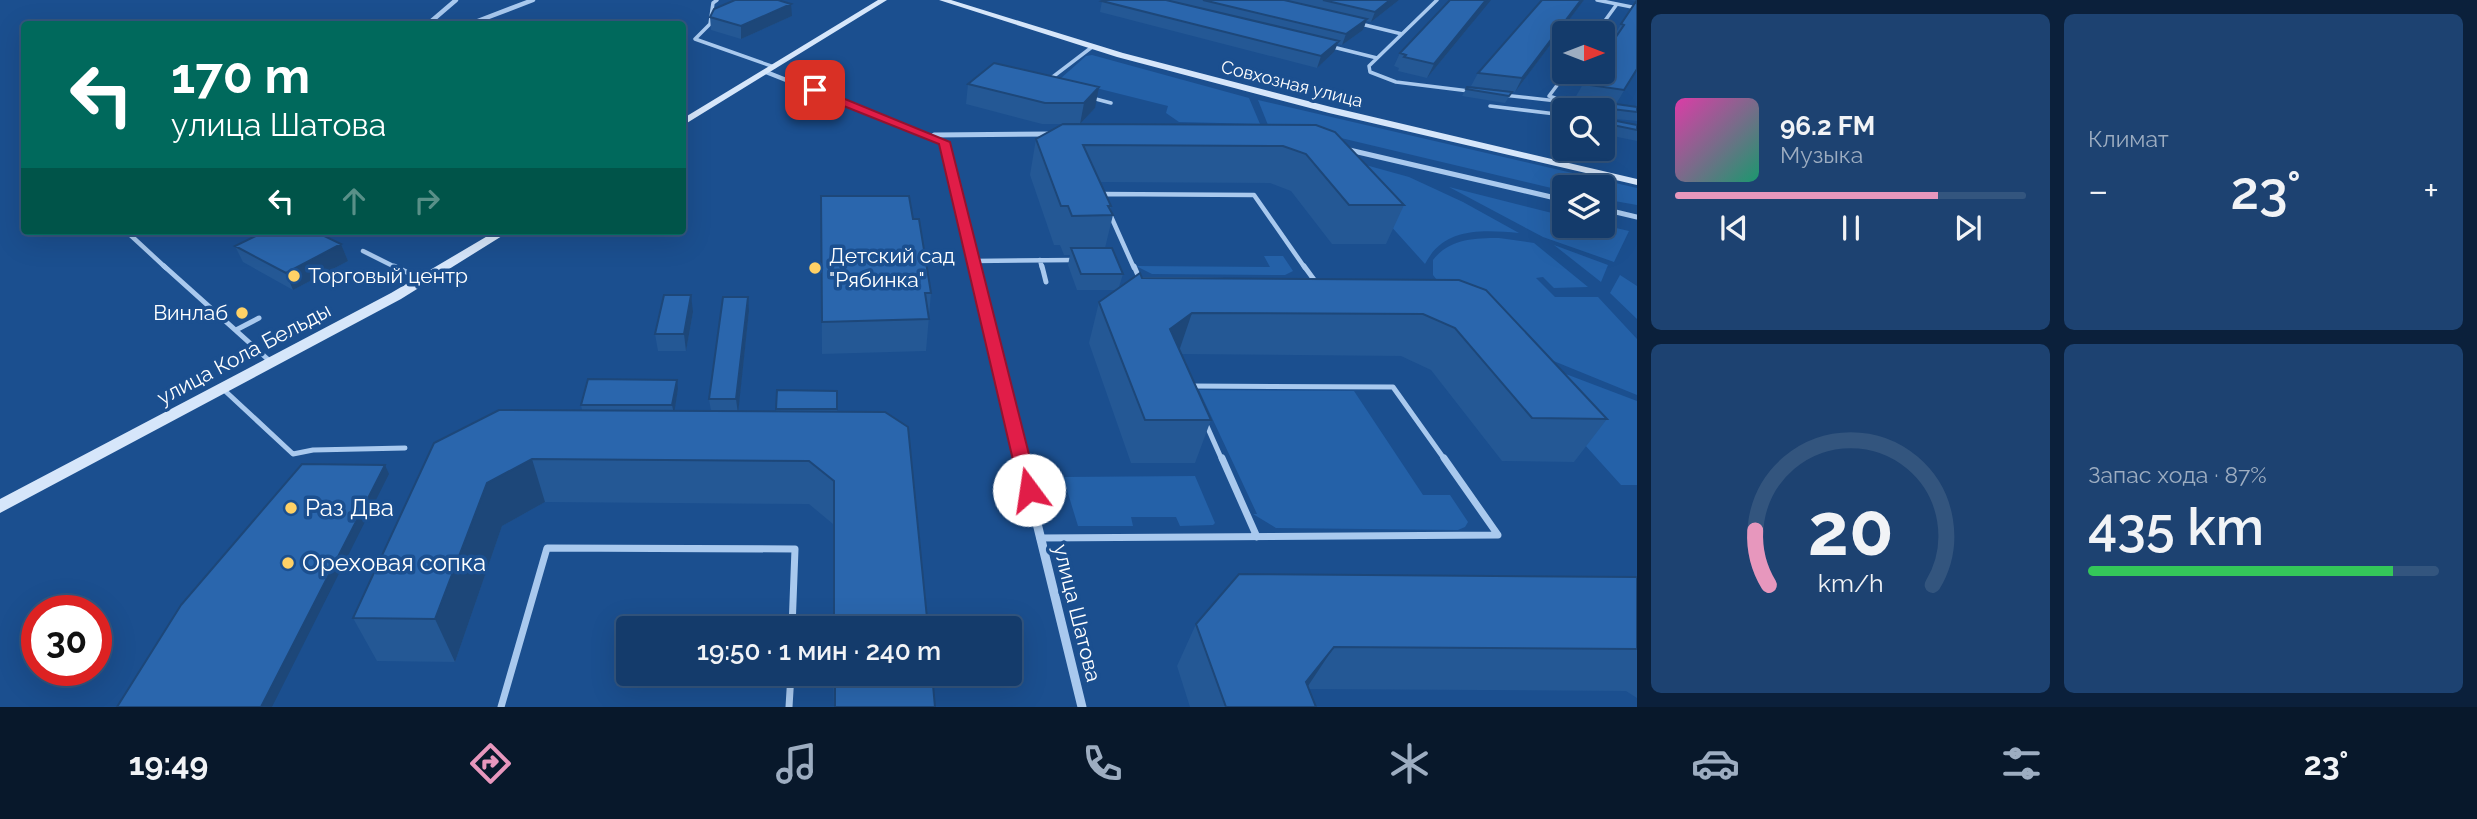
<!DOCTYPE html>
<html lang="ru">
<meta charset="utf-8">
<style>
body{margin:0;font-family:Raleway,sans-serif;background:#1d4271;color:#f1f3f6;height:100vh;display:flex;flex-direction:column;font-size:26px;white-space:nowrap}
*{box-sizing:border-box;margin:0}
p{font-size:23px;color:#9dadc1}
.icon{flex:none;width:38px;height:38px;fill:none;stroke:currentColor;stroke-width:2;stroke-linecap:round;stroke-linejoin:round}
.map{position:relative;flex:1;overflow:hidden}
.panel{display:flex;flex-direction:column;gap:14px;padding:14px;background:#0b203b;width:840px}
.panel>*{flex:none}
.banner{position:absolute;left:21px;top:21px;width:665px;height:214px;border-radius:7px;box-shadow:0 7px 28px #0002,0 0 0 2px #33557e;background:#00695c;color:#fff;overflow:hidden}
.needle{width:46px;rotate:90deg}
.fabs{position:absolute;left:1552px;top:21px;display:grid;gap:14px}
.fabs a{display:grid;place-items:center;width:63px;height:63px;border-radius:7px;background:#143b6b;box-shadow:0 7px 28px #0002,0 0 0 2px #33557e;font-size:35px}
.speed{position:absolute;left:21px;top:595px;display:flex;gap:14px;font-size:35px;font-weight:700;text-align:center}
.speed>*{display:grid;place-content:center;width:91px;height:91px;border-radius:50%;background:#143b6b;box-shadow:0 7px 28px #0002,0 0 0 2px #33557e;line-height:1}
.speed .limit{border:10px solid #d22;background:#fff;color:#111}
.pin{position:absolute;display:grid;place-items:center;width:60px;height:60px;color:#fff;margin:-30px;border-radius:14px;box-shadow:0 4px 10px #0006}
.me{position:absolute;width:77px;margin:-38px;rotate:346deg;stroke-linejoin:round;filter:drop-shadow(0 0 5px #0008)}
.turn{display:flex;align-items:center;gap:24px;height:147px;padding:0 35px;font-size:32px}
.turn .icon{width:91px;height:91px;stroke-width:2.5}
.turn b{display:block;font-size:49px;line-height:60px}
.lanes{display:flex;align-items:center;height:66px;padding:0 35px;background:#0003;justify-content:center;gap:35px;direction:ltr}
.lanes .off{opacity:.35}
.big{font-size:52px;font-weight:600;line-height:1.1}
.panel .card{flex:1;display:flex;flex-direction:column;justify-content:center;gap:10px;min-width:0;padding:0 24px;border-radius:10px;background:#1d4271}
.panel .dial{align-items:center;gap:0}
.dial svg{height:182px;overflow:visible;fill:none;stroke:#33557e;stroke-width:7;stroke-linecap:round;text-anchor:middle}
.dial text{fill:#f1f3f6;stroke:none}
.song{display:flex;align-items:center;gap:21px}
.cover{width:84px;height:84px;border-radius:10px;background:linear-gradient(135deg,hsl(320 70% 55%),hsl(160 70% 35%))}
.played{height:7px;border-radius:4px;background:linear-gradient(90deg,#e797bd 75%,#33557e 75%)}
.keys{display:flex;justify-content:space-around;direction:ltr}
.heat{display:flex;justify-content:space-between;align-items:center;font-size:38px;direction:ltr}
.charge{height:10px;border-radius:5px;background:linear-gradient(90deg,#34c759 87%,#33557e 0)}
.panel .tiles{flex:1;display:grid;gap:14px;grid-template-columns:repeat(2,1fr)}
.trip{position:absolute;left:616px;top:616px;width:406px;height:70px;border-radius:7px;background:#143b6b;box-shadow:0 7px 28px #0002,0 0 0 2px #33557e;font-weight:600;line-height:70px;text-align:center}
.tab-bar{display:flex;height:112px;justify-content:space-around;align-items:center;background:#08182b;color:#9dadc1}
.tab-bar .icon{width:49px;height:49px}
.tab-bar .selected{color:#e797bd}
.tab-bar b{font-size:32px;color:#f1f3f6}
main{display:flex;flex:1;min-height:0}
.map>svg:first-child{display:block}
.green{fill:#2461a8}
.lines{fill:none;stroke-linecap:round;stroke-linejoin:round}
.lane-far3{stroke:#a9c9ee;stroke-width:3.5}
.lane-far2{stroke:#a9c9ee;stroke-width:4.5}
.lane-far1{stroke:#a9c9ee;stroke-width:5}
.lane{stroke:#a9c9ee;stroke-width:7}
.street-far3{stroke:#a9c9ee;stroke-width:4.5}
.street-far2{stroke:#a9c9ee;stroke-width:5}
.street-far1{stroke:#a9c9ee;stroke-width:7}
.street{stroke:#a9c9ee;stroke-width:9}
.secondary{fill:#d6e6fa;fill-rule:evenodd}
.wall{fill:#245895}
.shaded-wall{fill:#1d4779}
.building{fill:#2a66ad;stroke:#1d4779;stroke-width:2}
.route{fill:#e11d48;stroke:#92132f;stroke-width:2}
.poi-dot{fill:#ffd166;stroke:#1b4f8f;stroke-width:2.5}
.labels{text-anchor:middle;stroke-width:7;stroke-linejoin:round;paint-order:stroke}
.far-street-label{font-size:18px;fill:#fff;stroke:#1b4f8f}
.poi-label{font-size:21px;fill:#fff;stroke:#1b4f8f;text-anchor:start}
.street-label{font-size:21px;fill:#fff;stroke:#1b4f8f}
.near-poi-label{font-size:24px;fill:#fff;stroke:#1b4f8f;text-anchor:start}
</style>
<main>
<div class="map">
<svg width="1637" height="707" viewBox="0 0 1637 707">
<rect width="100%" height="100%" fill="#1b4f8f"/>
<!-- green -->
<path class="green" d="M1092,55L1249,98L1260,124L1179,122L1166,113L1168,106L1060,79L1086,56Z
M1258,100L1637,188V205L1603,199V187H1564V191L1303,129L1268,125Z
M1326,154L1409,177L1463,202L1519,233C1482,230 1444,227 1425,264Z
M1449,187L1564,216V226L1603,225L1629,231L1614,262L1543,237Z
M1499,238L1534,243L1588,287L1554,288L1543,277L1536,278L1555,297H1598L1637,339V395L1529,351L1481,288L1444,289L1433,275V260C1449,239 1474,238 1499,238Z
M1554,245L1608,265L1601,282Z
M1264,256H1283L1293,271L1285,275L1152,274L1136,266L1270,267Z
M1620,275L1637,286V319L1610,293Z
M1483,332L1534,362L1637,401V485H1621Z
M1199,390L1354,391L1423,495H1450L1468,522L1465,527L1458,530L1276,528L1253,514H1257Z
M1195,476L1215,523L1213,525L1180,526L1176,517H1131L1133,526H1078L1063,477Z"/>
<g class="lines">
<!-- lane-far3 -->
<path class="lane-far3" d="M717,0L713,3L710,24L695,39L774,67
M1437,0L1369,66L1370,72L1396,82L1469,91
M1597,0L1637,8
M1361,24L1402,34
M1596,33L1617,4
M1329,46L1377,58
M1050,79L1092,47
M1503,95L1566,102
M1092,98L1111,103
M1555,98L1549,96L1567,72
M1490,106L1564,115"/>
<!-- lane-far2 -->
<path class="lane-far2" d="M126,231L166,268
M363,251L397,268
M1040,260L1042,268
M973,261L1075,260
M1134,268L1101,194L1254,195L1305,268"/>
<!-- lane-far1 -->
<path class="lane-far1" d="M164,266L272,363
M394,266L423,280
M1042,266L1046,282
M1134,266L1140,280L1315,281L1304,266
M236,330L259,318
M1191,386L1393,387L1445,460
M223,389L293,454L313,450L405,448
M1206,424L1222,460"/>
<!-- lane -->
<path class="lane" d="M1222,458L1257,537
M1040,538L1498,535L1444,458
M501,707L547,548L795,549L792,628
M789,707L791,674"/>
<!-- street-far3 -->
<path class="street-far3" d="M428,24L456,0
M470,24L533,0
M766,72L882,118"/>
<!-- street-far2 -->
<path class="street-far2" d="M877,116L944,142L975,268
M934,135L1051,134
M1345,149L1564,200
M1603,209L1637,217"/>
<!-- street-far1 -->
<path class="street-far1" d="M974,266L1022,460"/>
<!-- street -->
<path class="street" d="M1021,458L1082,707"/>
<!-- secondary -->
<path class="secondary" d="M878,0H887L682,126V119Z
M939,0H951L1123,53L1331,107L1637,179V185L1329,113L1117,57Z
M496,231H510L401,299L0,513V499L391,293Z"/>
</g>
<!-- wall -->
<path class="wall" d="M1105,0H1399L1371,22L1366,21L1363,30L1342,45L1337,44L1334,52L1317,68L1100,12L1102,1Z
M1584,0L1515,92L1471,86L1478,73L1536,8Z
M1629,0H1637V69L1616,104L1637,107V121L1606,118L1637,125V141L1603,134V110H1564V112L1562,110V106L1567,97L1575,98L1583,84L1616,37H1613L1636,1Z
M792,16L741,39L711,30L710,17Z
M1473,22L1427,78L1398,71L1399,68L1394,66L1400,53Z
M994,63L1095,108L1080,124H1042L966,104L968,84Z
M1466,89L1512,92L1505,103L1462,96Z
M1564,114V125L1562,124V119Z
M1316,125L1404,205L1386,244H1332L1291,191L1270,183L1100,182L1111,206L1110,210L1113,215L1105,248L1123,274L1119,287L1142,278L1459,280L1607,419L1574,462L1502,461L1431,370L1401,356L1181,354L1211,420L1195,463H1131L1089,343L1099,302L1116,290H1077L1068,265L1070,255H1064L1060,245H1054L1030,175L1036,139Z
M821,196L913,219L931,293L926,351L822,354Z
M341,244L348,261L293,290L243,262L235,246Z
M749,311L738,411H776L777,390L837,391V412L928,628H833V524L809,504L545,502L502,526L455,662L377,661L353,618L582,410L581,405L678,389L674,411H711L709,399Z
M693,312L686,351H658L655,334Z
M1637,577V698L1626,691L1309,689L1316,707H1190L1177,666L1196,624Z
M833,674H932L935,707H834Z"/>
<!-- shaded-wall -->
<path class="shaded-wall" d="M1390,0H1399L1371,22L1375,12Z
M1486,0H1491L1427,78L1434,64Z
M1581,0H1584L1515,92L1522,78Z
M791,4L792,16L741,39V26Z
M1367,19L1363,30L1342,45L1346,34Z
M1339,41L1334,52L1317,68L1321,56Z
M1099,87L1095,108L1080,124L1084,103Z
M1612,109L1607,118L1603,120L1604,112Z
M341,244L348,261L293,290L286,273Z
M691,295L693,312L686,351L684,334Z
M748,297L749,311L738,414L736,399Z
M1192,313L1178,354L1170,329Z
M677,380L678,389L674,414L672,405Z
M532,459L545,502L502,526L455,662L435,619L487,483Z
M385,465L389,474L272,707H261Z
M1334,647L1306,689V682Z"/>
<!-- building -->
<path class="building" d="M735,0H778L791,4L741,26L710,17L714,9Z
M1105,0H1166L1339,41L1321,56L1102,1Z
M1203,0H1284L1367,19L1346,34Z
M1323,0H1390L1375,12Z
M1450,0H1486L1434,64L1404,57L1406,55L1400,53Z
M1542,0H1581L1522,78L1478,73Z
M1637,0V69L1624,90L1583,84L1592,72H1603V56L1624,25L1621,24Z
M994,63L1099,87L1084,103H1045L968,84Z
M1467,87L1512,92L1509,96L1466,89Z
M1567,97L1637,107V112L1612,109L1604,112L1606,119L1637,125V130L1603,123V110H1567L1573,106L1567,101Z
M1063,124L1316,125L1335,132L1404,205H1349L1306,154L1283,146L1083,145L1111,206H1108L1113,215L1072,216L1068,206H1061L1036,139Z
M821,196H909L913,219H919L931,293H925L929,319L822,322Z
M266,231H314L341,244L286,273L235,246Z
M1071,248H1112L1123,274H1081Z
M1140,273L1142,278L1459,280L1486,290L1607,419L1532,418L1455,328L1423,314L1192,313L1170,329L1211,420H1145L1099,302Z
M664,295H691L684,334H655Z
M723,297H748L736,399H709Z
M588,379L677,380L672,405H581Z
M777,390L837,391V409H776Z
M499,410L885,412L908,427L928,628H834V481L809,461L532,459L487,483L435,619L353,618L434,443Z
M302,464L385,465L261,707H117L181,605Z
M1239,574L1637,577V649L1334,647L1306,682L1316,707H1226L1196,624Z
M835,674H932L935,707H835Z"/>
<!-- route -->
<path class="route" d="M811,88H818L950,142L1038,490L1036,495L1029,497L1020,490L939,144L811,93Z"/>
<!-- markers -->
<g class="poi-dot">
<circle cx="815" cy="268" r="7"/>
<circle cx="294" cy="276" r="7"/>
<circle cx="242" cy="313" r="7"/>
<circle cx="291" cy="508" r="7"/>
<circle cx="288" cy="563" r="7"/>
</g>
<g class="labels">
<!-- far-street labels -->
<g class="far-street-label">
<text transform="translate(1292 84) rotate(14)" y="6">Совхозная улица</text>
</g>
<!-- poi labels -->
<g class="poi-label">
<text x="829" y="263">Детский сад<tspan x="829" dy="24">"Рябинка"</tspan></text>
<text x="308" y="283">Торговый центр</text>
<text x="228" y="320" text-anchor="end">Винлаб</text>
</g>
<!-- street labels -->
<g class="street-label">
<text transform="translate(244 354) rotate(-28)" y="7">улица Кола Бельды</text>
<text transform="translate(1077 613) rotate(76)" y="7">улица Шатова</text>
</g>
<!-- near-poi labels -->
<g class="near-poi-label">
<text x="305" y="516">Раз Два</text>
<text x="302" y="571">Ореховая сопка</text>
</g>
</g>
</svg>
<div class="fabs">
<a><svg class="needle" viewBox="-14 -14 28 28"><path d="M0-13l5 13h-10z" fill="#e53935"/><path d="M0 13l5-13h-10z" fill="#9dadc1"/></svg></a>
<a><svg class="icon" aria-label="search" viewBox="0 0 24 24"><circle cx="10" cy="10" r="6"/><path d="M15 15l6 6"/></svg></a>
<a><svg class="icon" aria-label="layers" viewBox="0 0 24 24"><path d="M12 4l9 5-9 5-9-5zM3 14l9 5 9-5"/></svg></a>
</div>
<div class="speed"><div class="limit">30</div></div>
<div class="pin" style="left:815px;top:90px;background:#d93025"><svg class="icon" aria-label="arrive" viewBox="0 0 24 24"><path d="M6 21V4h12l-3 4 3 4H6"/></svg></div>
<svg class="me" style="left:1029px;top:490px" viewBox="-20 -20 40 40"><circle r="19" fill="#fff"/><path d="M0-13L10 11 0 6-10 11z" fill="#e11d48"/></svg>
<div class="trip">19:50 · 1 мин · 240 m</div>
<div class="banner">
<div class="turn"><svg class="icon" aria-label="left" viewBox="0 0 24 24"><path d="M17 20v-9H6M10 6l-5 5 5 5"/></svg><div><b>170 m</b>улица Шатова</div></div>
<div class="lanes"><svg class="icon" aria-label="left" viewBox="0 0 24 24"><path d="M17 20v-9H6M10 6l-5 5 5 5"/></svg><svg class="icon off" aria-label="ahead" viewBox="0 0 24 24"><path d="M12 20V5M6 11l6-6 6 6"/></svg><svg class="icon off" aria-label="right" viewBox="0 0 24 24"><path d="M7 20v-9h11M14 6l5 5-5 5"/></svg></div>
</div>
</div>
<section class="panel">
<div class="tiles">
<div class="card">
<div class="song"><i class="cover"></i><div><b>96.2 FM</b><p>Музыка</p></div></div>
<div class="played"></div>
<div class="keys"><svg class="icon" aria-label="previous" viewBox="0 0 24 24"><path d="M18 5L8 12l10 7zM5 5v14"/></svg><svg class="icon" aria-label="pause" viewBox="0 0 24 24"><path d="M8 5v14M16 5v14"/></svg><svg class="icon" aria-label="next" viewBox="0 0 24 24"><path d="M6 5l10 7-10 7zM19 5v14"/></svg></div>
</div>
<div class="card"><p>Климат</p>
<div class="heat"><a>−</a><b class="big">23°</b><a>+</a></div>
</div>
<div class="card dial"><svg viewBox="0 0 100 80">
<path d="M14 69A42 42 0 1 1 86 69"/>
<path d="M14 69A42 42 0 0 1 8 45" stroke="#e797bd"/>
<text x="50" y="56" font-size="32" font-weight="700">20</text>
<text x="50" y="72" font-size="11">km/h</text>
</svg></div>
<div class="card"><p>Запас хода · 87%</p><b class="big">435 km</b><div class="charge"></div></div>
</div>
</section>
</main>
<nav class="tab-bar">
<b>19:49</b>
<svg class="icon selected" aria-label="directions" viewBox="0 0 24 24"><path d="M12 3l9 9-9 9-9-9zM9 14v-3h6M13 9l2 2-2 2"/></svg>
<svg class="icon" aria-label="music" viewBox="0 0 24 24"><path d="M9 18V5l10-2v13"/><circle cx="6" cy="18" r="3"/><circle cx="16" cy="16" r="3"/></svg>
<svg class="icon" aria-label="phone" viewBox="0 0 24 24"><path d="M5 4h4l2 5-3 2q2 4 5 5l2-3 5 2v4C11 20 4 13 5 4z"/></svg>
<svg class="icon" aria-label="climate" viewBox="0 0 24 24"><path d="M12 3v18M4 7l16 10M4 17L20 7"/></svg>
<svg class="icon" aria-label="car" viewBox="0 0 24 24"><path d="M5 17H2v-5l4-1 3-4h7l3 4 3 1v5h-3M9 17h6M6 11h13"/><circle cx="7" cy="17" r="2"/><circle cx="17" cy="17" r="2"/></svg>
<svg class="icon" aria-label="filters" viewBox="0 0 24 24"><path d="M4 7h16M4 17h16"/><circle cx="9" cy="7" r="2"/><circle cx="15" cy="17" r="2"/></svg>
<b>23°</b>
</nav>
